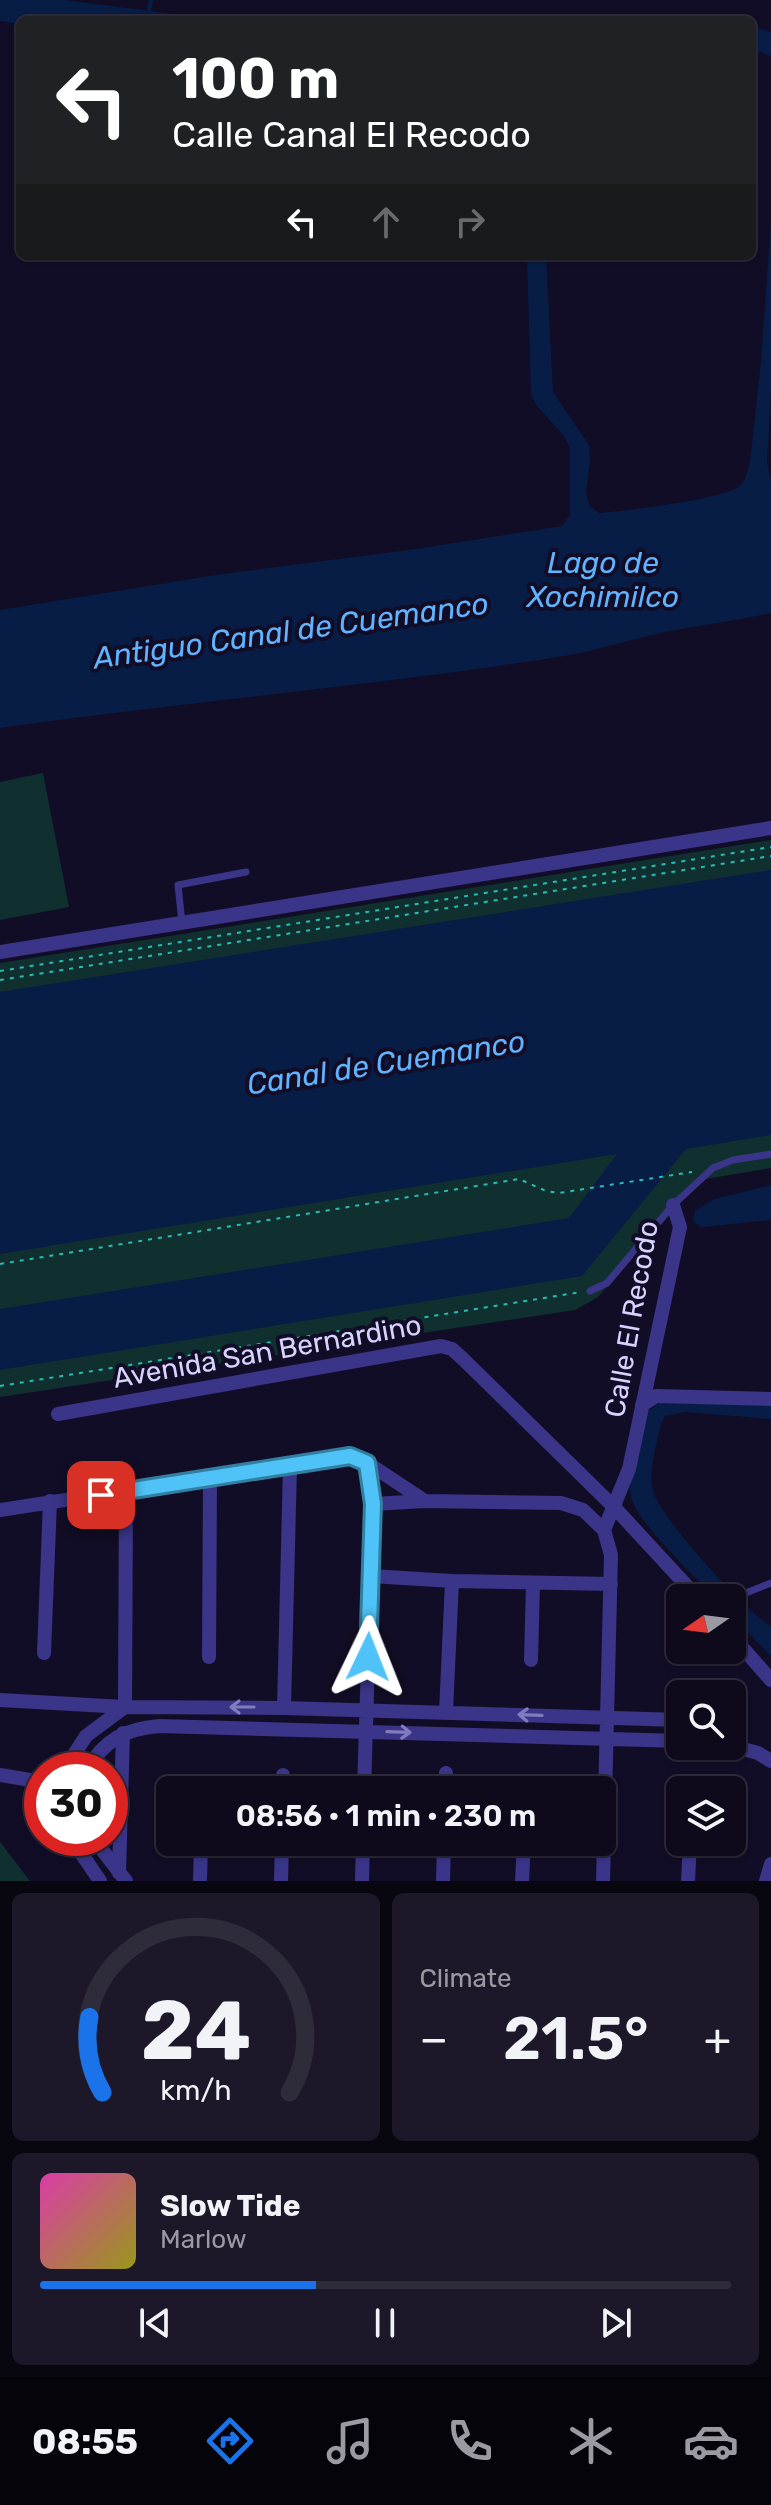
<!DOCTYPE html>
<meta charset="utf-8">
<style>
body{margin:0;font-family:Rubik,sans-serif;background:#1c1829;color:#f1f3f6;height:100vh;display:flex;flex-direction:column;font-size:30px;white-space:nowrap}
*{box-sizing:border-box;margin:0}
p{font-size:26px;color:#9b9aa3}
.icon{flex:none;width:44px;height:44px;fill:none;stroke:currentColor;stroke-width:2;stroke-linecap:round;stroke-linejoin:round}
.map{position:relative;height:1881px;overflow:hidden}
.side{display:flex;flex-direction:column;gap:12px;padding:12px;background:#08060f;flex:1}
.side>*{flex:none}
.hud{position:absolute;left:16px;top:16px;width:740px;height:244px;border-radius:12px;box-shadow:0 2px 6px #0004,0 0 0 2px #2e2b3b;background:#202124;color:#fff;overflow:hidden}
.needle{width:52px;rotate:256deg}
.tools{position:absolute;left:666px;top:1584px;display:grid;gap:16px}
.tools a{display:grid;place-items:center;width:80px;height:80px;border-radius:12px;background:#0e0a1c;box-shadow:0 2px 6px #0004,0 0 0 2px #2e2b3b;font-size:40px}
.speed{position:absolute;left:24px;top:1752px;display:flex;gap:16px;font-size:40px;font-weight:700;text-align:center}
.speed>*{display:grid;place-content:center;width:104px;height:104px;border-radius:50%;background:#0e0a1c;box-shadow:0 2px 6px #0004,0 0 0 2px #2e2b3b;line-height:1}
.speed .limit{border:12px solid #d22;background:#fff;color:#111}
.pin{position:absolute;display:grid;place-items:center;width:68px;height:68px;color:#fff;margin:-34px;border-radius:16px;box-shadow:0 4px 12px #0006}
.me{position:absolute;width:88px;margin:-44px;rotate:2deg;stroke-linejoin:round;filter:drop-shadow(0 0 6px #0008)}
.turn{display:flex;align-items:center;gap:28px;height:168px;padding:0 24px;font-size:36px}
.turn .icon{width:104px;height:104px;stroke-width:2.5}
.turn b{display:block;font-size:56px;line-height:68px}
.lanes{display:flex;align-items:center;height:76px;padding:0 24px;background:#0003;justify-content:center;gap:40px;direction:ltr}
.lanes .off{opacity:.35}
.big{font-size:60px;font-weight:600;line-height:1.1}
.side .tile{flex:1;display:flex;flex-direction:column;justify-content:center;gap:12px;min-width:0;padding:0 28px;border-radius:12px;background:#1c1829}
.side .dial{align-items:center;gap:0}
.dial svg{height:208px;overflow:visible;fill:none;stroke:#2e2b3b;stroke-width:7;stroke-linecap:round;text-anchor:middle}
.dial text{fill:#f1f3f6;stroke:none}
.song{display:flex;align-items:center;gap:24px}
.cover{width:96px;height:96px;border-radius:12px;background:linear-gradient(135deg,hsl(320 70% 55%),hsl(60 70% 35%))}
.played{height:8px;border-radius:4px;background:linear-gradient(90deg,#1a73e8 40%,#2e2b3b 40%)}
.keys{display:flex;justify-content:space-around;direction:ltr}
.heat{display:flex;justify-content:space-between;align-items:center;font-size:44px;direction:ltr}
.side .tiles{flex:1;display:grid;gap:12px;grid-template-columns:1fr 1fr}
.tile:last-child{grid-column:span 2}
.trip{position:absolute;left:156px;top:1776px;width:460px;height:80px;border-radius:12px;background:#0e0a1c;box-shadow:0 2px 6px #0004,0 0 0 2px #2e2b3b;font-weight:600;line-height:80px;text-align:center}
.tab-bar{display:flex;height:128px;justify-content:space-around;align-items:center;background:#06040b;color:#9b9aa3}
.tab-bar .icon{width:56px;height:56px}
.tab-bar .selected{color:#1a73e8}
.tab-bar b{font-size:36px;color:#f1f3f6}
.map>svg:first-child{display:block}
.green{fill:#103030}
.water{fill:#071d46}
.lines{fill:none;stroke-linecap:round;stroke-linejoin:round}
.stream{stroke:#071d46;stroke-width:4}
.path{stroke:#27beb7;stroke-width:2;stroke-dasharray:4 6;stroke-linecap:butt}
.service{stroke:#3a3588;stroke-width:7}
.minor{stroke:#3a3588;stroke-width:14}
.oneway{stroke:#817cbe}
.route-casing{stroke:#337fa1;stroke-width:20}
.route{stroke:#4fc3f7;stroke-width:14}
.labels{text-anchor:middle;stroke-width:8;stroke-linejoin:round;paint-order:stroke}
.street-label{font-size:28px;fill:#d8d2ff;stroke:#120d26}
.water-label{font-size:30px;font-style:italic;fill:#60b3ff;stroke:#120d26}
</style>
<div class="map">
<svg width="771" height="1881" viewBox="0 0 771 1881">
<rect width="100%" height="100%" fill="#120d26"/>
<!-- green -->
<path class="green" d="M43,773L69,907L0,920V782Z
M771,840V1168L700,1180L598,1297L575,1310L0,1397V963Z
M0,1842L30,1881H0Z"/>
<!-- water -->
<path class="water" d="M0,0H65L218,20H20V24L0,21Z
M752,26L771,32V56L752,49Z
M771,223V393L767,462L771,481V613C737,620 704,625 670,631C634,638 600,650 564,656C377,686 188,701 0,728V610L216,575L416,549L562,526L570,515V448L564,436L537,406L531,395L527,256H546L553,392L589,445L590,461L586,491L589,506L599,513C623,511 726,499 740,486C746,480 747,471 750,463L761,361Z
M771,870V1135L686,1149L582,1276L0,1370V1309L569,1218L617,1154L0,1254V992Z
M771,1185V1220L702,1227L693,1222L695,1211L714,1199Z
M660,1403H771V1419L685,1412L665,1416L661,1423C657,1445 648,1469 653,1491C660,1518 746,1612 771,1626V1656L732,1616V1598H715C695,1576 638,1524 631,1497C626,1476 642,1433 647,1412Z"/>
<g class="lines">
<!-- stream -->
<path class="stream" d="M147,20L151,0"/>
<!-- path -->
<path class="path" d="M0,971L771,847
M0,980L771,856
M0,1264L519,1179L546,1191L559,1193L692,1172
M0,1386L581,1292"/>
<!-- service -->
<path class="service" d="M182,923L178,885L246,872
M590,1291L607,1283L673,1205L713,1168L733,1160L771,1154
M732,1603L741,1595L771,1583"/>
<!-- minor -->
<path class="minor" d="M0,952L771,828
M642,1405L656,1396L771,1399
M58,1414L441,1346L452,1349L462,1358L614,1507L698,1598
M373,1504L425,1501
M0,1510L350,1456L360,1458L425,1501L561,1503L583,1510L604,1530
M371,1576L452,1581L611,1584
M732,1636L771,1680
M44,1653L50,1501
M209,1657L210,1478
M531,1660L533,1584
M0,1700L125,1707L126,1492
M284,1708L290,1466
M446,1712L452,1581
M732,1746L758,1753L771,1761
M64,1770L86,1736L125,1707L284,1708L680,1720
M87,1770C104,1740 125,1729 159,1726L680,1741
M0,1775L42,1782
M202,1790V1782
M283,1790V1775
M364,1790L373,1504L367,1463
M445,1790L446,1773
M526,1790L527,1783
M71,1838L100,1881
M93,1838L126,1881
M119,1873L123,1733
M200,1881L201,1842
M281,1881L282,1842
M362,1881L363,1842
M443,1881L444,1842
M522,1881L524,1842
M603,1881L611,1555L604,1530L629,1469L680,1227L673,1205
M688,1881L690,1842
M766,1881L771,1864"/>
</g>
<!-- one-way arrows -->
<defs><path id="oneway-shaft" d="M-6 0H5M1.5-3L5.5 0L1.5 3" fill="none" stroke-width="1.6" stroke-linecap="round" stroke-linejoin="round" transform="scale(2)"/></defs>
<g class="oneway">
<use href="#oneway-shaft" transform="translate(242 1707) rotate(-180)"/>
<use href="#oneway-shaft" transform="translate(530 1715) rotate(-178)"/>
<use href="#oneway-shaft" transform="translate(399 1732) rotate(2)"/>
</g>
<g class="lines">
<!-- route casing -->
<g class="route-casing">
<path id="route" d="M101,1495L350,1456L367,1463L373,1504L368,1657"/>
</g>
<!-- route -->
<use href="#route" class="route"/>
</g>
<g class="labels">
<!-- street labels -->
<g class="street-label">
<text transform="translate(631 1319) rotate(-80)" y="10">Calle El Recodo</text>
<text transform="translate(267 1351) rotate(-10)" y="10">Avenida San Bernardino</text>
</g>
<!-- water labels -->
<g class="water-label">
<text x="603" y="573">Lago de<tspan x="603" dy="34">Xochimilco</tspan></text>
<text transform="translate(291 631) rotate(-8)" y="10">Antiguo Canal de Cuemanco</text>
<text transform="translate(386 1063) rotate(-9)" y="10">Canal de Cuemanco</text>
</g>
</g>
</svg>
<div class="tools">
<a><svg class="needle" viewBox="-14 -14 28 28"><path d="M0-13l5 13h-10z" fill="#e53935"/><path d="M0 13l5-13h-10z" fill="#9b9aa3"/></svg></a>
<a><svg class="icon" aria-label="search" viewBox="0 0 24 24"><circle cx="10" cy="10" r="6"/><path d="M15 15l6 6"/></svg></a>
<a><svg class="icon" aria-label="layers" viewBox="0 0 24 24"><path d="M12 4l9 5-9 5-9-5zM3 14l9 5 9-5"/></svg></a>
</div>
<div class="speed"><div class="limit">30</div></div>
<div class="pin" style="left:101px;top:1495px;background:#d93025"><svg class="icon" aria-label="arrive" viewBox="0 0 24 24"><path d="M6 21V4h12l-3 4 3 4H6"/></svg></div>
<svg class="me" style="left:368px;top:1657px" viewBox="-20 -20 40 40"><path d="M0-17L14 15 0 8-14 15z" fill="#4fc3f7" stroke="#fff" stroke-width="4"/></svg>
<div class="trip">08:56 · 1 min · 230 m</div>
<div class="hud">
<div class="turn"><svg class="icon" aria-label="left" viewBox="0 0 24 24"><path d="M17 20v-9H6M10 6l-5 5 5 5"/></svg><div><b>100 m</b>Calle Canal El Recodo</div></div>
<div class="lanes"><svg class="icon" aria-label="left" viewBox="0 0 24 24"><path d="M17 20v-9H6M10 6l-5 5 5 5"/></svg><svg class="icon off" aria-label="ahead" viewBox="0 0 24 24"><path d="M12 20V5M6 11l6-6 6 6"/></svg><svg class="icon off" aria-label="right" viewBox="0 0 24 24"><path d="M7 20v-9h11M14 6l5 5-5 5"/></svg></div>
</div>
</div>
<section class="side">
<div class="tiles">
<div class="tile dial"><svg viewBox="0 0 100 80">
<path d="M14 69A42 42 0 1 1 86 69"/>
<path d="M14 69A42 42 0 0 1 9 40" stroke="#1a73e8"/>
<text x="50" y="56" font-size="32" font-weight="700">24</text>
<text x="50" y="72" font-size="11">km/h</text>
</svg></div>
<div class="tile"><p>Climate</p>
<div class="heat"><a>−</a><b class="big">21.5°</b><a>+</a></div>
</div>
<div class="tile">
<div class="song"><i class="cover"></i><div><b>Slow Tide</b><p>Marlow</p></div></div>
<div class="played"></div>
<div class="keys"><svg class="icon" aria-label="previous" viewBox="0 0 24 24"><path d="M18 5L8 12l10 7zM5 5v14"/></svg><svg class="icon" aria-label="pause" viewBox="0 0 24 24"><path d="M8 5v14M16 5v14"/></svg><svg class="icon" aria-label="next" viewBox="0 0 24 24"><path d="M6 5l10 7-10 7zM19 5v14"/></svg></div>
</div>
</div>
</section>
<nav class="tab-bar">
<b>08:55</b>
<svg class="icon selected" aria-label="directions" viewBox="0 0 24 24"><path d="M12 3l9 9-9 9-9-9zM9 14v-3h6M13 9l2 2-2 2"/></svg>
<svg class="icon" aria-label="music" viewBox="0 0 24 24"><path d="M9 18V5l10-2v13"/><circle cx="6" cy="18" r="3"/><circle cx="16" cy="16" r="3"/></svg>
<svg class="icon" aria-label="phone" viewBox="0 0 24 24"><path d="M5 4h4l2 5-3 2q2 4 5 5l2-3 5 2v4C11 20 4 13 5 4z"/></svg>
<svg class="icon" aria-label="climate" viewBox="0 0 24 24"><path d="M12 3v18M4 7l16 10M4 17L20 7"/></svg>
<svg class="icon" aria-label="car" viewBox="0 0 24 24"><path d="M5 17H2v-5l4-1 3-4h7l3 4 3 1v5h-3M9 17h6M6 11h13"/><circle cx="7" cy="17" r="2"/><circle cx="17" cy="17" r="2"/></svg>
</nav>
